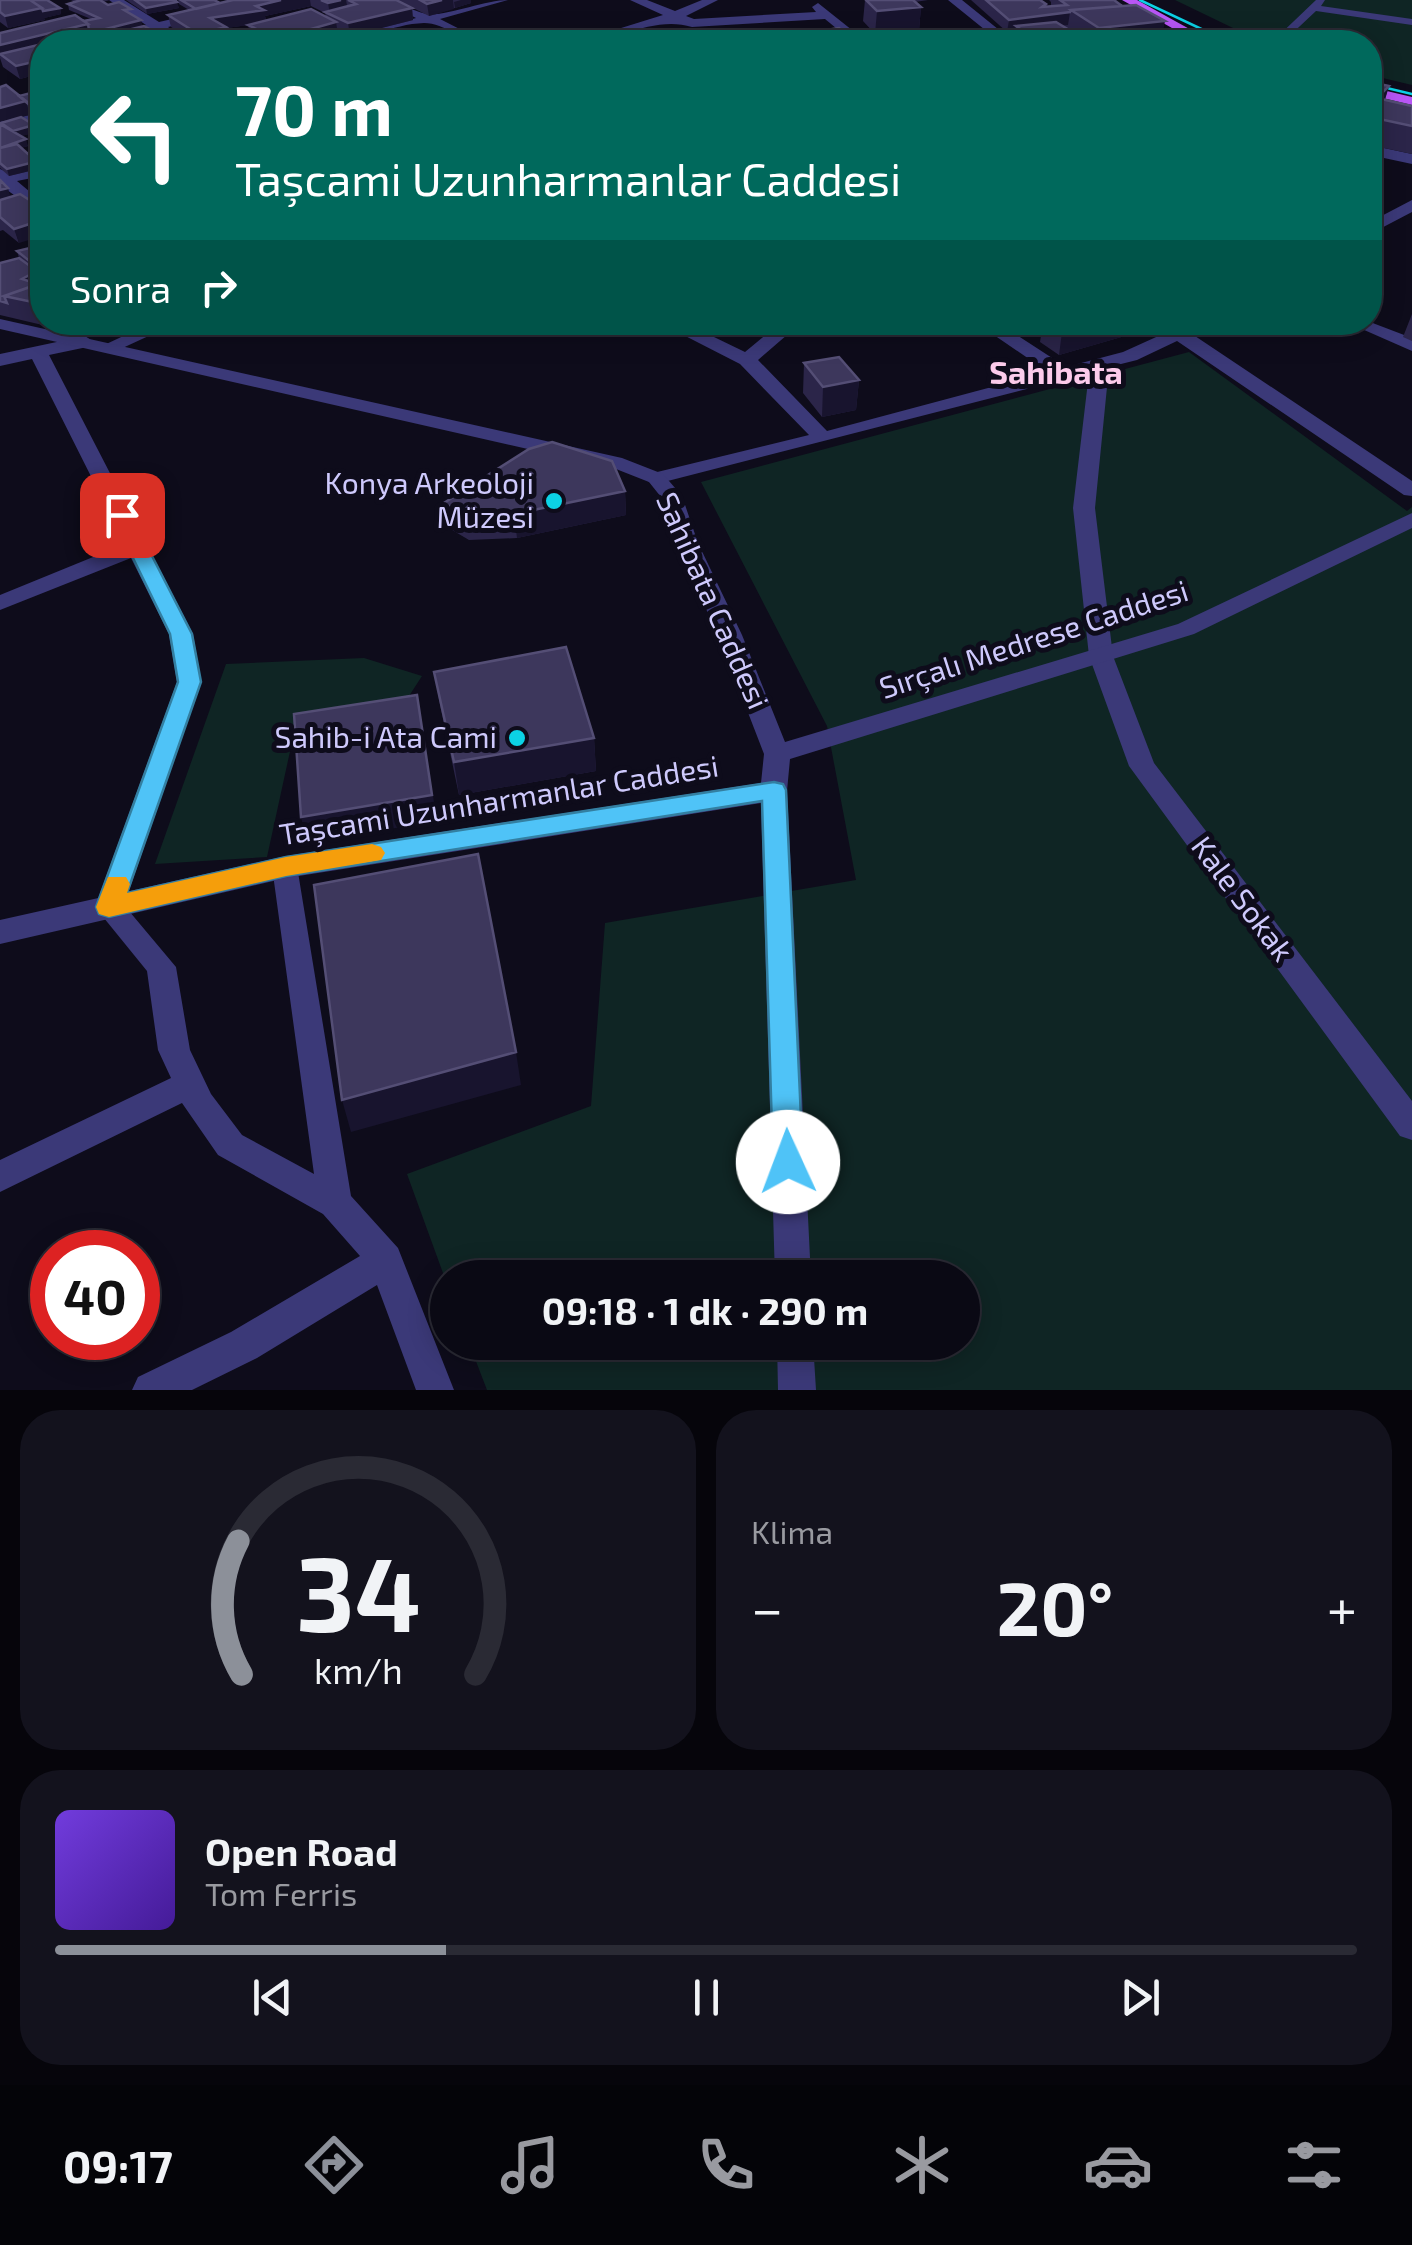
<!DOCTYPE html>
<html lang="tr">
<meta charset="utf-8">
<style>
body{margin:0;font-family:"Exo 2",sans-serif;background:#13121d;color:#f1f3f6;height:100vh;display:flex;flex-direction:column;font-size:38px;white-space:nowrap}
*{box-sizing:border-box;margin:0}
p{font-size:32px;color:#999aa0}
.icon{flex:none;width:55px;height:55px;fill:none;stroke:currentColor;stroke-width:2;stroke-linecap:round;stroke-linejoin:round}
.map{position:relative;height:1390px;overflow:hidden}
.sheet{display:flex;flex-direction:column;gap:20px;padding:20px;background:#06050b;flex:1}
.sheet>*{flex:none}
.hud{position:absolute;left:30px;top:30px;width:1352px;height:305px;border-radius:40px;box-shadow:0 5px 25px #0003,0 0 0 2px #2a2a34;background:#00695c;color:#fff;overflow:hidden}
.speed{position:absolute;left:30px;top:1230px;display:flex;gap:20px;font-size:50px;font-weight:700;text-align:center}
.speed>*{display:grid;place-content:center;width:130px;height:130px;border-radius:50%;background:#0a0914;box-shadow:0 5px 25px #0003,0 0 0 2px #2a2a34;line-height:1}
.speed .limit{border:15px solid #d22;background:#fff;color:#111}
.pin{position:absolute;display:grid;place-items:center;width:85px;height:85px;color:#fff;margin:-42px;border-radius:20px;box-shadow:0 5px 15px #0006}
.me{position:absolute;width:110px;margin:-55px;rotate:358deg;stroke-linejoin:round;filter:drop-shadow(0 0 8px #0008)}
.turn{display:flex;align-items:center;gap:35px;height:210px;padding:0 40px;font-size:45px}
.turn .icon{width:130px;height:130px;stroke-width:2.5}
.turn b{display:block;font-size:70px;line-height:85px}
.then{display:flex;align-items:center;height:95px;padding:0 40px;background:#0003;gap:20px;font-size:38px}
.big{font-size:75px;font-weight:700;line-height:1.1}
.sheet .tile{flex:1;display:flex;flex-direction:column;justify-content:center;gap:15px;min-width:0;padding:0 35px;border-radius:40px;background:#13121d}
.sheet .dial{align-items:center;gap:0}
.dial svg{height:260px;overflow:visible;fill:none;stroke:#2a2a34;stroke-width:7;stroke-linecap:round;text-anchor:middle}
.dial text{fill:#f1f3f6;stroke:none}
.song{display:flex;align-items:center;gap:30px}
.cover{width:120px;height:120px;border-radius:15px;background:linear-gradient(135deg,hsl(260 70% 55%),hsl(260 70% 35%))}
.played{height:10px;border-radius:5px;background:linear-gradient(90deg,#8c9099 30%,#2a2a34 30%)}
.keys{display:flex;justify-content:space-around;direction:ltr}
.heat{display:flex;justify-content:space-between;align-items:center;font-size:55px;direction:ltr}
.sheet .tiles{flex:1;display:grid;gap:20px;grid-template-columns:1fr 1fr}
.tile:last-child{grid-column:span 2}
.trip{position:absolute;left:430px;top:1260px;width:550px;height:100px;border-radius:50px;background:#0a0914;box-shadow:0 5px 25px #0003,0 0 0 2px #2a2a34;font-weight:700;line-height:100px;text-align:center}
.dock{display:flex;height:160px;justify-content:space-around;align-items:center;background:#040408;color:#999aa0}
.dock .icon{width:70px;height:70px}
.dock .on{color:#8c9099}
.dock b{font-size:45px;color:#f1f3f6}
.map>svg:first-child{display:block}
.green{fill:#0f2524}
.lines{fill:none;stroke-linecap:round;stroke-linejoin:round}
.service{fill:#3b3978;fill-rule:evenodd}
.minor{fill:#3b3978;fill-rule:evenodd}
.tertiary{fill:#3b3978;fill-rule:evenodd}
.primary{fill:#b856f6;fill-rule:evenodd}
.tram{stroke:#0cd2e5;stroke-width:2.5}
.wall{fill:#2b2549;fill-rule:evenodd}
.shaded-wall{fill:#18142e}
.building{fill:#3d375c;stroke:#544e75;stroke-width:2.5}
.route{fill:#4fc3f7;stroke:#337fa1;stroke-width:2.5}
.slow{fill:#f59e0b}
.poi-dot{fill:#0cd2e5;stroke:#0e0c1b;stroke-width:4}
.labels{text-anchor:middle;stroke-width:10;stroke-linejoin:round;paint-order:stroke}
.poi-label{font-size:30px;fill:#cec9fc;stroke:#0e0c1b;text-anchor:end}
.street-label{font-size:30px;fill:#cec9fc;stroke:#0e0c1b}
.far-district-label{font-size:32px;font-weight:bold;fill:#fccbeb;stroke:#0e0c1b}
</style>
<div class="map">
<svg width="1412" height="1390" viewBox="0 0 1412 1390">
<rect width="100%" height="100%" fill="#0e0c1b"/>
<!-- green -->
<path class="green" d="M1175,0H1412V85L1370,75V42H1262Z
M1189,352L1407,511L1412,507V1390H487L469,1343L962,1342V1278H448L447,1284L407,1174L591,1106L605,923L856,880L827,726L701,482Z
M364,658L422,676L398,713L294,733L267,857L155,864L226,664Z"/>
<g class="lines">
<!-- service -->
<path class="service" d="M1316,0H1325L1321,6L1412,19V25L1316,11L1283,42H1272Z"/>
<!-- minor -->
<path class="minor" d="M109,0H124L159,22L256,0H278L168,27L189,42H175L155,30L102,42H81L146,25Z
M381,0C400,0 410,11 427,14C444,17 485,0 508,0L440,19L485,42C463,42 445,23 424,23C392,24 362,42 329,42L416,18Z
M630,0H647L675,11L702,0H718L686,16L694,19L816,12L812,7L818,3L867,42H853L825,19L692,27C654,15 616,42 576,42L663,15Z
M1045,26L1051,30L1050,33L974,42H939Z
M42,110V118L0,129V121Z
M42,166V176L17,181L42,202V215L0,185V169L9,173Z
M1412,200V212L1370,234V222Z
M153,322H179L116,351H102L100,347Z
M658,322H683L745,352L781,322H802L758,360L827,431L1048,372L975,322H997L1066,367L1123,352L1165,333L1152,322L1179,326L1212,322L1192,334L1412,481V496L1404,495L1177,341L1137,360L1109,367L1095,508L1113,656L1154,763L1412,1101V1140L1400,1136L1129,766L1089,656L1073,508L1089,373L656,484L649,482L645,478L649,474L809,435L740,364Z
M1346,322H1370L1412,338V351Z
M85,336L94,342L92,346L49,355L193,634L201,682L124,905L176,967L190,1050L211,1094L242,1135L314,1174L272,867L276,860L286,856L296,860L351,1196L398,1248L454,1390H416L377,1285L257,1358L192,1390H132L138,1377L231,1332L360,1256L323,1214L218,1155L182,1103L0,1192V1160L171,1078L158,1050L147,971L95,907L177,682L169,634L131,558L0,610V595L125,544L32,359L0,366V354Z"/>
<!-- tertiary -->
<path class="tertiary" d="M948,0H962L1014,42H1000Z
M1370,145L1412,154V164L1370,155Z
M0,319L622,458L663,474L682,496L698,543L742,635L785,742L1178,624L1412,513V528L1194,634L790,759L787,791L811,1278H775L761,803L286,878L0,944V920L286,856L761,783L764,754L718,635L676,543L661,497L649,482L616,469L0,329Z
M777,1342H813L816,1390H778Z"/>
<!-- primary -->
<path class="primary" d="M1122,0H1137L1213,42H1197Z
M1370,87L1412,97V105L1370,95Z"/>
<!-- tram -->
<path class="tram" d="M1140,0L1229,42
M1370,84L1412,94"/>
</g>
<!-- wall -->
<path class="wall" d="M0,0L60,8L61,14L44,18L45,20L8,28L0,22Z
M71,0H110L103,2L132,15L143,27L168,39L182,42H42V73L20,79L3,67L0,58V33L91,19L69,10L68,4L75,2Z
M126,0H175L179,8L147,14Z
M178,0H214L220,3L227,1L224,0H396L412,8L413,20L350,36L337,29L338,35L311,42H195L171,27L168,15L189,10L179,4ZM311,6L325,13L326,17L266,20L265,16ZM248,25L250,34L242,36L227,33L226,28Z
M397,0H471V3L429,16Z
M865,0H928L915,2L921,7L919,30L875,34L863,21Z
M971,0H1040L1046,4V7L1051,6V2L1049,0H1114L1161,42H1020L1014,39L1015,31L1007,32Z
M806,33L855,42H805Z
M1370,82L1389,86L1385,100L1412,106V154L1370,145Z
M42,90V111L34,114L29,110L30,115L21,117L36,132L21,136L28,146L21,148L28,154L42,151V168L9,176L0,168V124L1,125L19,96Z
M0,180L19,243L3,230L0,231Z
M42,245V322H141L136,326L89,336L0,315V263L19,258L17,251Z
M1412,314V341L1403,337Z
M1022,322H1157L1156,327L1059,355L1040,342L1041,336Z
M804,363L859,380L856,410L822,417L803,393Z
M625,491L626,515L517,538L469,540L447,527L444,503Z
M434,672L594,738L596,771L459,795L440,705Z"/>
<!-- shaded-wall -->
<path class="shaded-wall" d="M281,0H310L311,6L265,16L267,23L226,28L228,40L205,38L206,42H200L198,34L210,18Z
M341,0H346L348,11L330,15L328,3Z
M442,0H453L454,9L429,16L427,4Z
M461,0H471V3L455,8L454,2Z
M177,2L179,8L147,14L146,8Z
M1046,4L1045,15L1070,12L1068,25L1022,30L1016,26L1015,31L1007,32L1009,20Z
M921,7L919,30L875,34L877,11Z
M42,8H60L61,14L44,18L45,20L8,28L5,16Z
M412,8L413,20L350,36L348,23Z
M141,20L143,27L95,38L94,32Z
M1165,21L1161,42H1096L1099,28Z
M336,22L338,35L311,42H265Z
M88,24L91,37L67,38L68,42H42V48L0,54V45Z
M42,60V73L20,79L16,66Z
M1389,86L1381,111L1377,98Z
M26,101L30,115L0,122V108Z
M42,104V111L34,114L32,107Z
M34,125L36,132L15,138L13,131Z
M26,139L28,146L0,155V148Z
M42,160V168L9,176L7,169Z
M8,188L12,202L0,206V190Z
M42,220V236L19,243L14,229Z
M37,271L42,286L22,279Z
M85,322H141L136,326L89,336Z
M1098,322H1157L1156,327L1059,355L1062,332Z
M859,380L856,410L822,417L823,387Z
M625,491L626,515L517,538L514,514Z
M417,695L437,821L307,843L301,817Z
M594,738L596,771L459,795L454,762Z
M516,1052L521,1085L351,1132L342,1100Z"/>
<!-- building -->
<path class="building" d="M0,0H30L42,8L5,16L0,12Z
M30,0H47L60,8L43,11L42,8Z
M81,0H100L108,5L119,2L131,9L124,10L141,20L94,32L89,30L88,24L84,21L99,18L68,4Z
M135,0H175L177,2L146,8Z
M181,0H214L220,3L196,9Z
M233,0H281L256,6L264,10L210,18L226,27L198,34L168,15Z
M321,0H341L328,3Z
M348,0H396L412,8L348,23L325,12L356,4Z
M420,0H442L427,4Z
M866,0H913L921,7L877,11Z
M986,0H1040L1046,4L1042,7L1067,5L1060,0H1114L1122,6L1071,10L1070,12L1009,20Z
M1136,5L1165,21L1099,28L1071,10Z
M311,9L336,22L265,42H215L261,31L248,25Z
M75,15L88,24L0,45V33Z
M1056,22L1089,42H1039L1016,26Z
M144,26L168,39L153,42H109L99,37Z
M839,28L855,40L854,42H821L806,33Z
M991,31L1010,42H930L924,37Z
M92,32L109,42H74L67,38Z
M234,32L242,36L215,42L205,38Z
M174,38L182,42H153Z
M42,44V60L16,66L0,54Z
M1370,82L1389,86L1377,98L1412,106V126L1370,117Z
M6,85L26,101L0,108V87Z
M42,90V104L32,107L19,96Z
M21,117L34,125L13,131L1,123Z
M0,124L26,139L0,148Z
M17,144L28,154L42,151V160L7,169L0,163V148Z
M0,180L8,188L0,190Z
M20,194L42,208V220L14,229L0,217V200Z
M42,245V271L17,251Z
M19,258L37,271L22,279L38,284L4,296L7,303L0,301V263Z
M42,283V304L4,296Z
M1049,322H1098L1062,332Z
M839,357L859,380L823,387L804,363Z
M552,442L612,461L625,491L514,514L466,515L444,503L529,449Z
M566,647L594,738L454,762L434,672Z
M417,695L432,795L301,817L294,714Z
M478,854L516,1052L342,1100L314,885Z"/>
<!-- route -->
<path class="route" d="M122,509L131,515L192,634L201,682L127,893L286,857L774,782L783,784L786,790L803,1162L799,1172L788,1176L777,1172L773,1162L762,801L286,876L109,917L99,914L96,907L178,682L170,634L112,515Z"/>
<!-- slow -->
<path class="slow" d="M372,844L381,847L385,853L381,860L286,876L109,917L99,914L96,907L108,877H126L130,884L127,893L286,857Z"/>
<!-- markers -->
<g class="poi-dot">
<circle cx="554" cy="501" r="10"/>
<circle cx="517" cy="738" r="10"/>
</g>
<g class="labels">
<!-- poi labels -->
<g class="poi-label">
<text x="534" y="494">Konya Arkeoloji<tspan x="534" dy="34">Müzesi</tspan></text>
<text x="497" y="748">Sahib-i Ata Cami</text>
</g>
<!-- street labels -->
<g class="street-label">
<text transform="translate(712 601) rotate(66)" y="10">Sahibata Caddesi</text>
<text transform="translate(1034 640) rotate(-18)" y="10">Sırçalı Medrese Caddesi</text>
<text transform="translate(499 801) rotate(-9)" y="10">Taşcami Uzunharmanlar Caddesi</text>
<text transform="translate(1242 899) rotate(53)" y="10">Kale Sokak</text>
</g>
<!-- far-district labels -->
<g class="far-district-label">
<text x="1056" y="384">Sahibata</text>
</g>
</g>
</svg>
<div class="speed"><div class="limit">40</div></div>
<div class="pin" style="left:122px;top:515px;background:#d93025"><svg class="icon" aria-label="arrive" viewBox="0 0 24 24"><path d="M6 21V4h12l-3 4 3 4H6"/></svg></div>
<svg class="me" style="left:788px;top:1162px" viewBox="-20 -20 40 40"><circle r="19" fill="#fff"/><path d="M0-13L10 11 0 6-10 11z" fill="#4fc3f7"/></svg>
<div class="trip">09:18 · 1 dk · 290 m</div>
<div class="hud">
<div class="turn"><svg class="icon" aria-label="left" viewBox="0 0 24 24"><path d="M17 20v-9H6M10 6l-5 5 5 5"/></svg><div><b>70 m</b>Taşcami Uzunharmanlar Caddesi</div></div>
<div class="then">Sonra<svg class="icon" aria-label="right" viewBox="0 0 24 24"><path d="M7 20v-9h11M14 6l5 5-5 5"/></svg></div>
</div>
</div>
<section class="sheet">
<div class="tiles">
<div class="tile dial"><svg viewBox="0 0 100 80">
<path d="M14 69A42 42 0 1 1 86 69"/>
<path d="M14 69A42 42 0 0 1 13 28" stroke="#8c9099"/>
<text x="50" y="56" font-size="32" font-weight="700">34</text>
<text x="50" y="72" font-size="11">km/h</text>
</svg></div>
<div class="tile"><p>Klima</p>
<div class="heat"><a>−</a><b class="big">20°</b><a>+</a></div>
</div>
<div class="tile">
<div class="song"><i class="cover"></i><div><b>Open Road</b><p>Tom Ferris</p></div></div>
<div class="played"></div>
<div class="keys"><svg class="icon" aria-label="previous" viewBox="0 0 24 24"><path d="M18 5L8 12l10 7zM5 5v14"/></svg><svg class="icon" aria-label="pause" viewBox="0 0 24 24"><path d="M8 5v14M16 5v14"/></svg><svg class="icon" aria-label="next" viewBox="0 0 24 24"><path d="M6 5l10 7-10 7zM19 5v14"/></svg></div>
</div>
</div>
</section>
<nav class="dock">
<b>09:17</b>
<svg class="icon on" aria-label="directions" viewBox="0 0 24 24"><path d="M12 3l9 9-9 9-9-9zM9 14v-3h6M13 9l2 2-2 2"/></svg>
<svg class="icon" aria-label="music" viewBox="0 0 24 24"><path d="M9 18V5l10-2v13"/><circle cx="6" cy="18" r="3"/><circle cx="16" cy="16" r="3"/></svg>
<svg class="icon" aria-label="phone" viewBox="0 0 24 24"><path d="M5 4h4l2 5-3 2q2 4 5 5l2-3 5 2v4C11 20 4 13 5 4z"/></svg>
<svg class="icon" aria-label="climate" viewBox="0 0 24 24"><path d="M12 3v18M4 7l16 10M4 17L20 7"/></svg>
<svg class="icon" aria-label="car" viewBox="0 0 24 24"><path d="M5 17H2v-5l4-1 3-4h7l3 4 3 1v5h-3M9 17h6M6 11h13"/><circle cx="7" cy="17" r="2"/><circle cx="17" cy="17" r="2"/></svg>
<svg class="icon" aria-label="filters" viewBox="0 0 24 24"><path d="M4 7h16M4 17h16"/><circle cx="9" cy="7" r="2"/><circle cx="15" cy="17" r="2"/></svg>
</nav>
